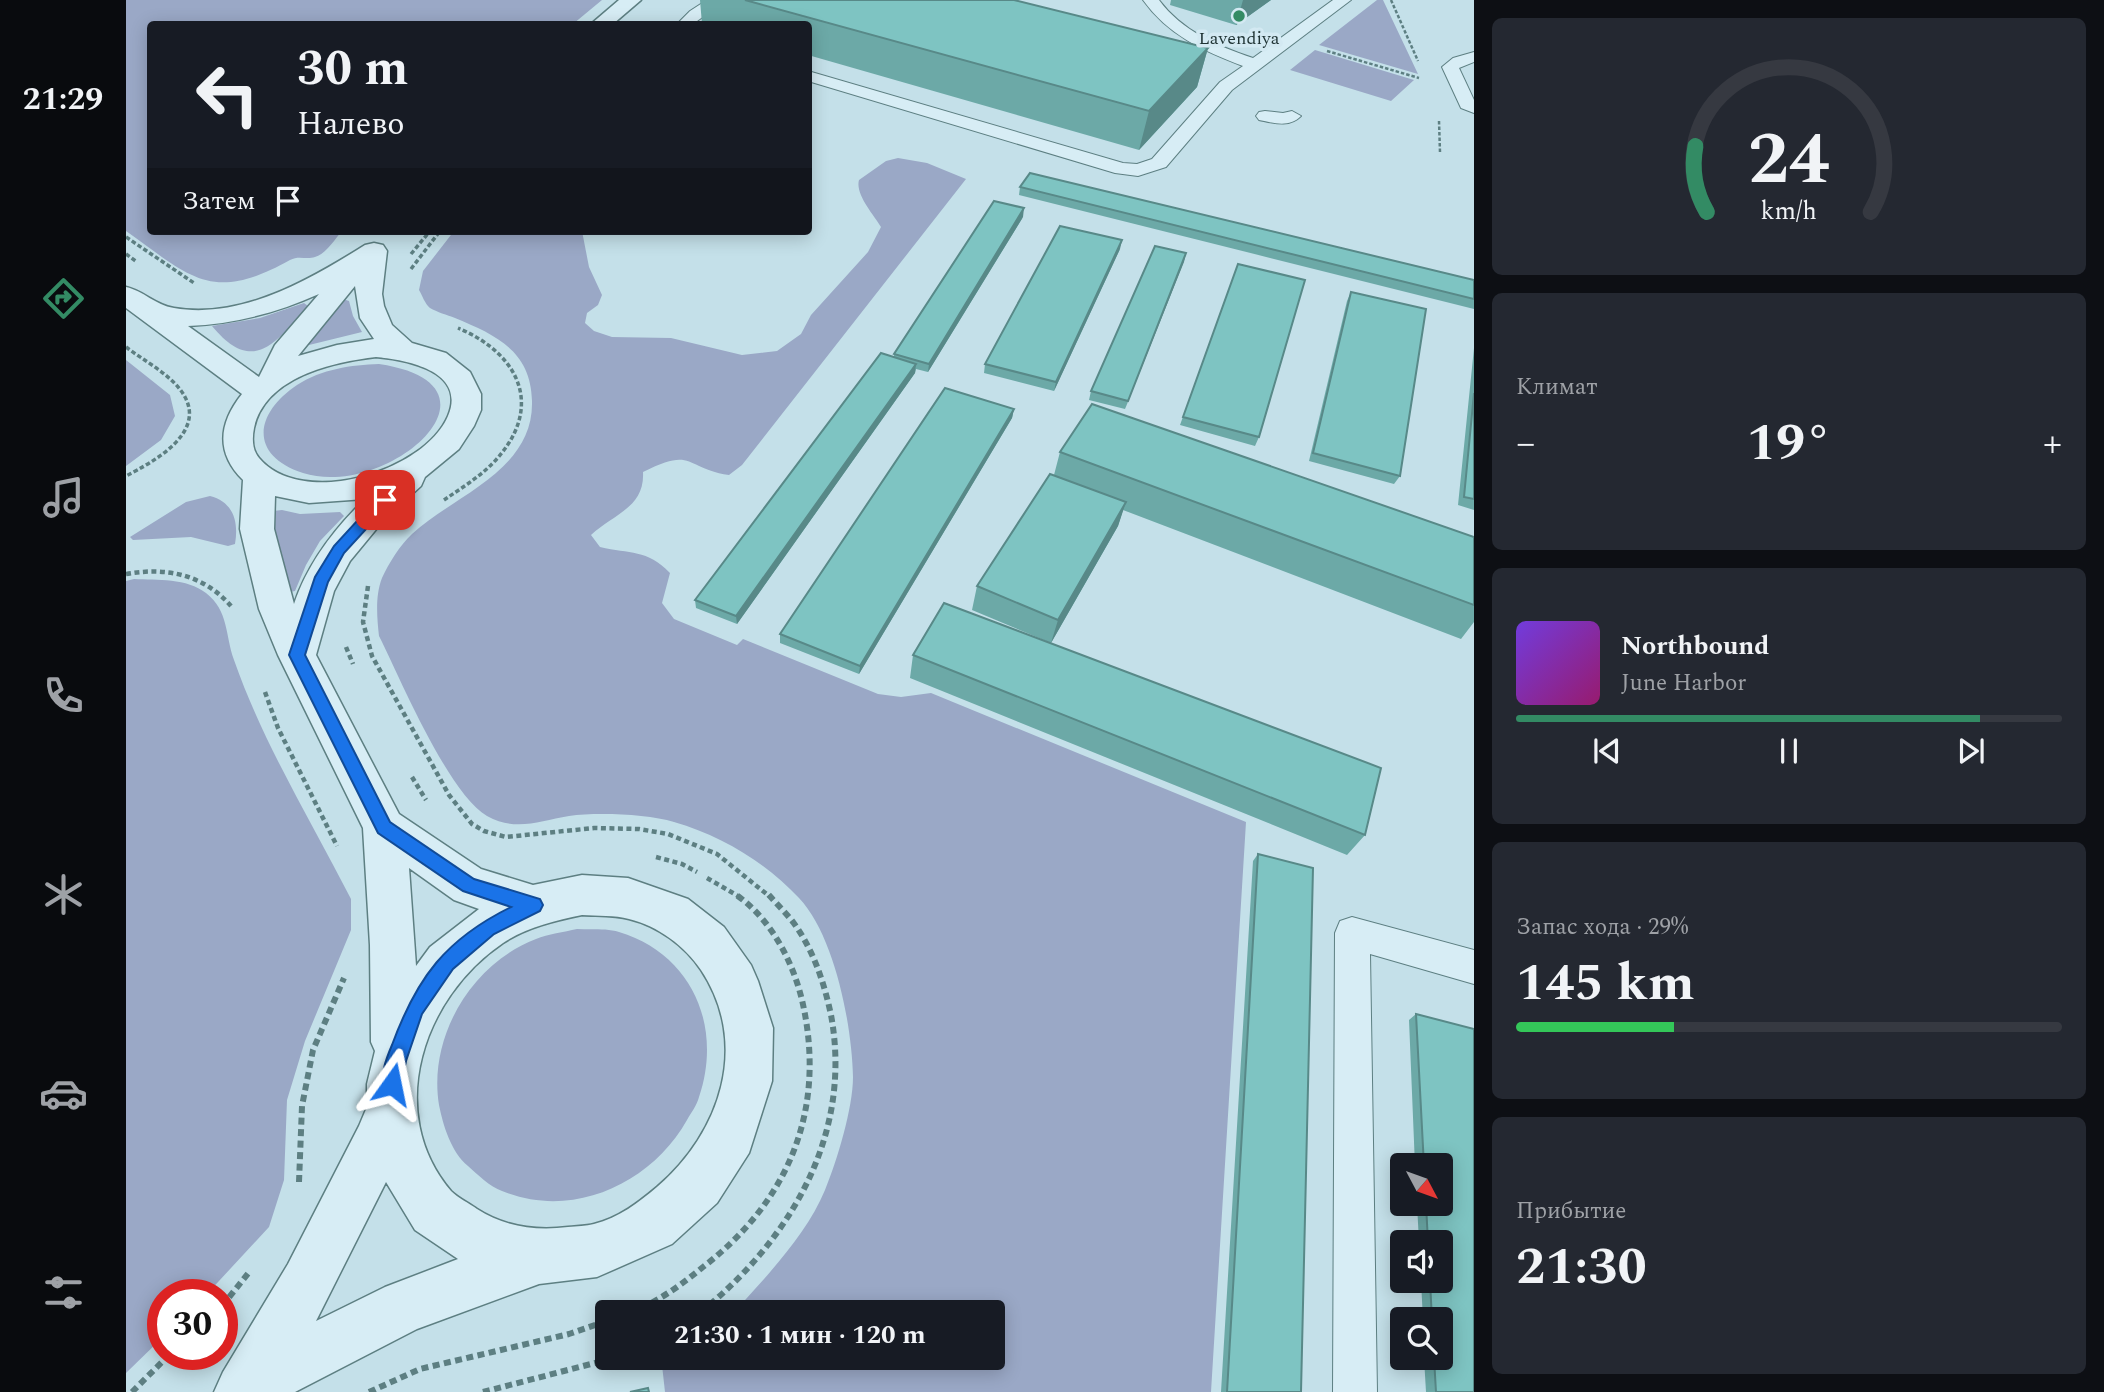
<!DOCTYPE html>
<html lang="ru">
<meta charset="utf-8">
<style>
body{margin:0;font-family:Spectral,serif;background:#242831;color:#f1f3f6;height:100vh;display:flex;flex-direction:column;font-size:26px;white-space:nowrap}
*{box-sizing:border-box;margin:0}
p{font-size:23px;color:#9ea1a6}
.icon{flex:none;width:38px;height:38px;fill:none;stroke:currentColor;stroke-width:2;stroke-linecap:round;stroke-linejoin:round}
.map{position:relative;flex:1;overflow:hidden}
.side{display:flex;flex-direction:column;gap:18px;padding:18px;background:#0d0f14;width:630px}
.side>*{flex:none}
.banner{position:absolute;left:21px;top:21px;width:665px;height:214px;border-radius:7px;box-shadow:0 4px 18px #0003;background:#171b24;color:#f1f3f6;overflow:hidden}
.needle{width:46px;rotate:131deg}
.fabs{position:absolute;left:1264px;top:1153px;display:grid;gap:14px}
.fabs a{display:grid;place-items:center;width:63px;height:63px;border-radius:7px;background:#171b24;box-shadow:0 4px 18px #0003;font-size:35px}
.speed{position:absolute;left:21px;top:1279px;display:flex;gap:14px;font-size:35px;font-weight:700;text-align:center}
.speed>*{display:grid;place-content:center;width:91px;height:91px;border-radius:50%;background:#171b24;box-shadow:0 4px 18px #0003;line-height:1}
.speed .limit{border:10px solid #d22;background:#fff;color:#111}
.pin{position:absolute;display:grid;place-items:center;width:60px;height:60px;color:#fff;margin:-30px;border-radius:14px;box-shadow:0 4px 10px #0006}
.me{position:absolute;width:77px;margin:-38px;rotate:12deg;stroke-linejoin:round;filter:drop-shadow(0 0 5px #0008)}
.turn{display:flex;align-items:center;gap:24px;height:147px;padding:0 35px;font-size:32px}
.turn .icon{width:91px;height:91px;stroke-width:2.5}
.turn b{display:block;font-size:49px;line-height:60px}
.then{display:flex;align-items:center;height:66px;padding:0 35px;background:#0003;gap:14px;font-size:26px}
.big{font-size:52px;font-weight:700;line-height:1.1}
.side .tile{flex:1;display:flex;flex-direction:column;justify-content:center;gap:10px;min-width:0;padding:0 24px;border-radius:10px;background:#242831}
.side .dial{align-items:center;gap:0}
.dial svg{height:182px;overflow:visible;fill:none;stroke:#363941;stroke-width:7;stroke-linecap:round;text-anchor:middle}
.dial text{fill:#f1f3f6;stroke:none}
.song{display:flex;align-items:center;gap:21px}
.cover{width:84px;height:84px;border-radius:10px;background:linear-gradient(135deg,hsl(260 70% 55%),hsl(320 70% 35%))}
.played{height:7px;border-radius:4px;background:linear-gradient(90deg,#338b64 85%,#363941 85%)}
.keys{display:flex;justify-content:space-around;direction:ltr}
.heat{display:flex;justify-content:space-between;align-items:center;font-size:38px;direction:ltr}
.charge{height:10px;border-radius:5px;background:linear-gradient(90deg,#34c759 29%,#363941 0)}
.trip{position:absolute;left:469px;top:1300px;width:410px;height:70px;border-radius:7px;background:#171b24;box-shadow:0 4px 18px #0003;font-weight:700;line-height:70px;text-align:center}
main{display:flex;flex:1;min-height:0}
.menu{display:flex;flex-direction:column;width:126px;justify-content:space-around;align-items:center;background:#090b0e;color:#9ea1a6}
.menu .icon{width:49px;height:49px}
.menu .selected{color:#338b64}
.menu b{font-size:32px;color:#f1f3f6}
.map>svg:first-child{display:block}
.green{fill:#9aa8c6}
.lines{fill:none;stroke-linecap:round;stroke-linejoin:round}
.lane-casing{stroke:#5d7f82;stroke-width:2}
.street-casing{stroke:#5d7f82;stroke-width:3}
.path-far3{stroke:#5d7f82;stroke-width:2.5;stroke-dasharray:3.5 2;stroke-linecap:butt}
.path-far2{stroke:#5d7f82;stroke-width:3.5;stroke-dasharray:4.5 2.5;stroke-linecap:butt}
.path-far1{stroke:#5d7f82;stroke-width:4.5;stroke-dasharray:5 3.5;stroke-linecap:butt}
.path{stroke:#5d7f82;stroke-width:6;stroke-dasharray:7 4.5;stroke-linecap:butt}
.lane{fill:#d7edf5;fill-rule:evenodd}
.street{fill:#d7edf5;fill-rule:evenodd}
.wall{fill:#6ca9a7}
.shaded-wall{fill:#588988}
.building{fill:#7ec4c2;stroke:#588988;stroke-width:2}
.route{fill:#1a73e8;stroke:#114b97;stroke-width:2}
.poi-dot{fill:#338b64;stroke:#d3e9f2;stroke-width:2.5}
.labels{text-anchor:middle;stroke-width:7;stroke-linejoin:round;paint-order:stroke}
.far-poi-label{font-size:18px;fill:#1f3334;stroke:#d3e9f2}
</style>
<main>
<nav class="menu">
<b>21:29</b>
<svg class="icon selected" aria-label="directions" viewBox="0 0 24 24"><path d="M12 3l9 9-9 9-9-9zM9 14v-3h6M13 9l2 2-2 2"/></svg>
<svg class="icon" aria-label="music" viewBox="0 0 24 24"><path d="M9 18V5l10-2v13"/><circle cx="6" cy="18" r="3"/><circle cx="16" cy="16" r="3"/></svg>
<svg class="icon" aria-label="phone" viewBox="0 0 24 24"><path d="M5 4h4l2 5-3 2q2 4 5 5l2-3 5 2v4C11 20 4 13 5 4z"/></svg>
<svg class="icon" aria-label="climate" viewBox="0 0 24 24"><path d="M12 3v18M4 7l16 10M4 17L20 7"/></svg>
<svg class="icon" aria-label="car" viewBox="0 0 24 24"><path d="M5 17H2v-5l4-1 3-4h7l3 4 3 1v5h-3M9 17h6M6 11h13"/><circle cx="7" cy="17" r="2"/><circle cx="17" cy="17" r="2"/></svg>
<svg class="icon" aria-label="filters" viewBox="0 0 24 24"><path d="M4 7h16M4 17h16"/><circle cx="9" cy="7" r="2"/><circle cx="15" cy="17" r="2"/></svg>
</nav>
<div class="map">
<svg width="1348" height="1392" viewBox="0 0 1348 1392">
<rect width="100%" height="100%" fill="#c4e0e9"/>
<!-- green -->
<path class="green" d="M0,0H476L447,24H24V231H216C209,239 200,254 189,257C180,260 173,255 164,260C85,304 65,277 0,231Z
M1251,0H1257L1292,74L1193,45Z
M1189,50L1288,80L1265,101L1164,70Z
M772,158L801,163L840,179L616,465L603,475C558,468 568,446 517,472C519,507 488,514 465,535L474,547C504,554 521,549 544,573L536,603L548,619L611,645L617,639L752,694L775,697L805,693L1120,822L1085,1392H539L536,1365L545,1358H866V1312H608C640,1277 681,1234 699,1190C711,1161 727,1108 727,1077C726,1026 709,936 673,898C639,862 596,836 548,822C521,814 471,812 443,816C413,821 390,832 361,816C322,793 275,680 253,636C251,618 249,596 256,578C263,563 274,545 286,534C328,495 408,471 406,401C405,351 370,335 329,318C321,315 311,312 304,308C299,304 296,295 293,290L297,271L328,231H456L463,267L476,295L472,305L461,313L459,323L468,331L486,337L545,338L616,355L651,351L675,334L685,315L742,252L755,227C747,214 729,194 733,180L760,161Z
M220,300L223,301L227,316L236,332L183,345L181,343L215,301Z
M178,303L182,306C151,341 128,377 86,326L134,318Z
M0,360L44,395L49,416L35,440L0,466Z
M253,364C393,385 261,500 177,473C123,455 128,414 171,385C196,369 225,365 253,364Z
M84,496C107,502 113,521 109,544L102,546L65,537L7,540L4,537L60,502Z
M156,510L174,514L214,512L218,516L194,541L180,565L169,591L159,593L143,515L147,511Z
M8,579C31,580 61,578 80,593C103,611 99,635 108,660C137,743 185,821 225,899V930L179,1041L161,1100L158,1180L143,1227L80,1295H37V1337L0,1373V581Z
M451,929C464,930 480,928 493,932C566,954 597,1026 573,1097C571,1105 565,1113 561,1120C525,1184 446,1220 376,1191C364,1187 351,1174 342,1166C325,1152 317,1125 313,1105C302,1037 345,964 410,939C422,934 438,932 451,929Z"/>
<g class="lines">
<!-- lane casing -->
<g class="lane-casing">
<path id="lane" d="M581,0H600L567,24H551L564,11Z
M1017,0H1033C1056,31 1091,46 1127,58L1207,0H1225L1106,90L1040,167L1012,176L989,173L682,81V71L997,163L1011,164L1026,159L1094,82L1117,66C1077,51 1042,35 1017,0Z
M1348,52V62L1333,68L1348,100V113L1335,108L1316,67L1327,58Z
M1139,111L1157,113L1166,111L1175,116C1163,128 1148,123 1133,120L1130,116L1133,112Z
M1226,917L1348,950V984L1244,954L1251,1392H1207L1209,933L1214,921Z"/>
</g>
<!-- street casing -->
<g class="street-casing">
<path id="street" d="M493,0H515L487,24H465Z
M248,243L257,245L261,251L256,294L258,306L266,325L286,343L320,353L344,372L355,394V410L348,426L333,449L299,477L295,486L257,521L224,561L208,591L190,655L273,814L355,869L407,885L456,875L502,878L562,899L598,927L625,965L632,981L647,1028L646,1081L623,1153L591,1203L546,1244L471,1277L413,1284L291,1329L169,1392H88L97,1372L162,1264L233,1126L241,1107V1084L249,1051L245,1042L244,945L237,828L152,655L133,609L114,529L117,480C89,452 93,423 116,394L0,308V287C18,291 29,305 48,308C115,320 185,279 239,245ZM229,286L234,318L248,339L211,345L172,356ZM193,294L149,345L133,377L62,326C108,324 151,313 193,294ZM250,357C281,360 341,371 322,416C298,472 176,509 133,458C126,450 126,438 128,428C139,377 207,362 250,357ZM149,496L183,503L239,499C208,529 182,563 168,604L148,529ZM283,868L328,900L353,909L304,947L290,966ZM456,915C471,916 489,915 503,919C532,926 559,946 575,970C624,1044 595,1132 531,1187C513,1202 493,1218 468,1224C460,1226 451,1226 442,1227C410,1231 379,1227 351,1209C343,1203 332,1198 325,1191C258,1112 297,997 377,943C401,927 428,921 456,915ZM260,1182L289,1230L332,1259L259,1287L190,1321Z"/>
</g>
<!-- path-far3 -->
<path class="path-far3" d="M1265,0L1292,61
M1201,51L1293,78
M1313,121L1314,152"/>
<!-- path-far2 -->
<path class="path-far2" d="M0,237L68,283
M0,254L11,262
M285,254L304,231
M285,269L314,231
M0,347C18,361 48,376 59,397C79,434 27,462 0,476
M318,500C334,489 352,478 366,464C419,410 396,355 332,328"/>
<!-- path-far1 -->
<path class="path-far1" d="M0,574C40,567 77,574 105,606
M242,586L237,622L246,656L323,795L346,824L358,831L380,837L468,828L513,829L542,834L591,854L643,896
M220,647L227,664
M139,692L152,728L211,846
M286,777L300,800
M530,857L556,864L571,872
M581,878L612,896"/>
<!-- path -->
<path class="path" d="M173,1182L176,1106L187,1050L218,978
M96,1306L124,1271
M505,1312C532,1302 555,1285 577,1267C664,1200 701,1108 676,1000C666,959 644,918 609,894
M575,1312C665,1239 727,1134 705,1015C698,982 687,949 667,922C659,912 650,903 642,894
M62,1354L71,1368
M6,1392L44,1354
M243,1392L294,1369L443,1334L481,1321
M357,1392L488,1358"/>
<!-- lane -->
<use href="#lane" class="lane"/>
<!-- street -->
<use href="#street" class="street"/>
</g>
<!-- wall -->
<path class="wall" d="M574,0H888L1082,48L1071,87L1013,150L682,55V24H576Z
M1045,0H1145L1110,25L1044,5Z
M894,187L1348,280V309L893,195Z
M897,217L802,372L790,369L789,373L611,624L570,608L569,600L768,357V354Z
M994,249L928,391L858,373L859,364Z
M1060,253L999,409L963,400L965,391Z
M1109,273L1133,437L1129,446L1054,425Z
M1225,292L1274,476L1268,484L1183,461L1221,301Z
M1348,348V510L1332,505Z
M888,409L886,418L733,674L654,643V634Z
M934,452L1348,537V622L1335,639L997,510L992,526L925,643L846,610L851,586L928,475Z
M787,655L1239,835L1221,855L784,678Z
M1132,854L1175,1392H1095L1127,861Z
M1290,1014L1348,1029V1392H1300L1298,1358H1314V1320H1297L1295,1281H1314V1242H1293L1291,1204H1314V1166H1289L1283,1020Z"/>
<!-- shaded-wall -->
<path class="shaded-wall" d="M1117,0H1145L1110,25Z
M1082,48L1071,87L1013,150L1023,111Z
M898,208L897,217L802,372L803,364Z
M996,240L994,249L928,391L930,382Z
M1060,253L1058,262L999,409L1002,401Z
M790,364L789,373L611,624L610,616Z
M888,409L886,418L733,674L734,666Z
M1000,502L992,526L925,643L932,620Z"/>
<!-- building -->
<path class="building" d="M619,0H888L1082,48L1023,111Z
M904,173L1348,280V299L894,187Z
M868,201L898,208L803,364L768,354Z
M934,226L996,240L930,382L859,364Z
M1029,246L1060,253L1002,401L965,391Z
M1112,264L1179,280L1133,437L1057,417Z
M1225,292L1300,309L1274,476L1187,453Z
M755,353L790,364L610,616L569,600Z
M819,388L888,409L734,666L654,634Z
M1348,393V499L1338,497Z
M966,404L1348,537V605L934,452Z
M924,474L1000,502L932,620L851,586Z
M818,603L1255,768L1239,835L787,655Z
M1132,854L1187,868L1175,1392H1101Z
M1290,1014L1348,1029V1392H1310L1308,1358H1314V1320H1306L1304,1281H1314V1242H1302L1300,1204H1314V1166H1298Z
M522,1388L523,1392H504Z"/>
<!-- route -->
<path class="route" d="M259,495L264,496V503L218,553L202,582L179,655L264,822L348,879L414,899L417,905L414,911L368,934L327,969L296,1014L280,1061L274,1091L266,1094L259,1091C253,1077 260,1059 266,1045C291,977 320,939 385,907L337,891L252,833L163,655L189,577L208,546L254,496Z"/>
<!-- markers -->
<circle class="poi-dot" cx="1113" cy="16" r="7"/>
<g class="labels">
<!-- far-poi labels -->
<g class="far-poi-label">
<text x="1113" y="44">Lavendiya</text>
</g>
</g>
</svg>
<div class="fabs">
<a><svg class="needle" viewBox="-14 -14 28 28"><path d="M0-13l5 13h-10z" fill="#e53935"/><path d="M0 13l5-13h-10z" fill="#9ea1a6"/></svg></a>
<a><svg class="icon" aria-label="sound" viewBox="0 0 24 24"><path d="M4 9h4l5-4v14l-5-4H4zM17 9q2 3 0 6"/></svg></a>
<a><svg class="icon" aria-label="search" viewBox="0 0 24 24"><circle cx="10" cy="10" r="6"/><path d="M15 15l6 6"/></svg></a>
</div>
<div class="speed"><div class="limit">30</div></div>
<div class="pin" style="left:259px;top:500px;background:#d93025"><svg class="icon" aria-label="arrive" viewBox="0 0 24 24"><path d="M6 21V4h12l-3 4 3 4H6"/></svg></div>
<svg class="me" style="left:266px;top:1084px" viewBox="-20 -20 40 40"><path d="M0-17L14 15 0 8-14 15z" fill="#1a73e8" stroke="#fff" stroke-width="4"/></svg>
<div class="trip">21:30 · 1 мин · 120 m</div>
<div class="banner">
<div class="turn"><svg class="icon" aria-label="left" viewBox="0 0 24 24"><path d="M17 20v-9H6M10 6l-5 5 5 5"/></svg><div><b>30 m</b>Налево</div></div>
<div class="then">Затем<svg class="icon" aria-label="arrive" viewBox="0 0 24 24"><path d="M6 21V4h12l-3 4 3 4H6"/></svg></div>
</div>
</div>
<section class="side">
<div class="tile dial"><svg viewBox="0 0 100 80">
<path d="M14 69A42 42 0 1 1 86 69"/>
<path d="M14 69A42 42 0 0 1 9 40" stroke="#338b64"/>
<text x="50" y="56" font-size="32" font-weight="700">24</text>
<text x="50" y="72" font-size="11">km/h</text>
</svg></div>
<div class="tile"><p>Климат</p>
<div class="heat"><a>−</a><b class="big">19°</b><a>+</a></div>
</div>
<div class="tile">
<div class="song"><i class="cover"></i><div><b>Northbound</b><p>June Harbor</p></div></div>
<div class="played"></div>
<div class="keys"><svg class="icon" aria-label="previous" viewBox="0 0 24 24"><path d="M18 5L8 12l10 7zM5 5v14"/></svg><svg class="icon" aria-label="pause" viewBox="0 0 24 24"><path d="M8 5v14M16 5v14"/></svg><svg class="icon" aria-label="next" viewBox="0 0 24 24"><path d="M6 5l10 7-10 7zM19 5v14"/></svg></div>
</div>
<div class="tile"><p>Запас хода · 29%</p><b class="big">145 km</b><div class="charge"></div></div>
<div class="tile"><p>Прибытие</p><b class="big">21:30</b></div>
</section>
</main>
